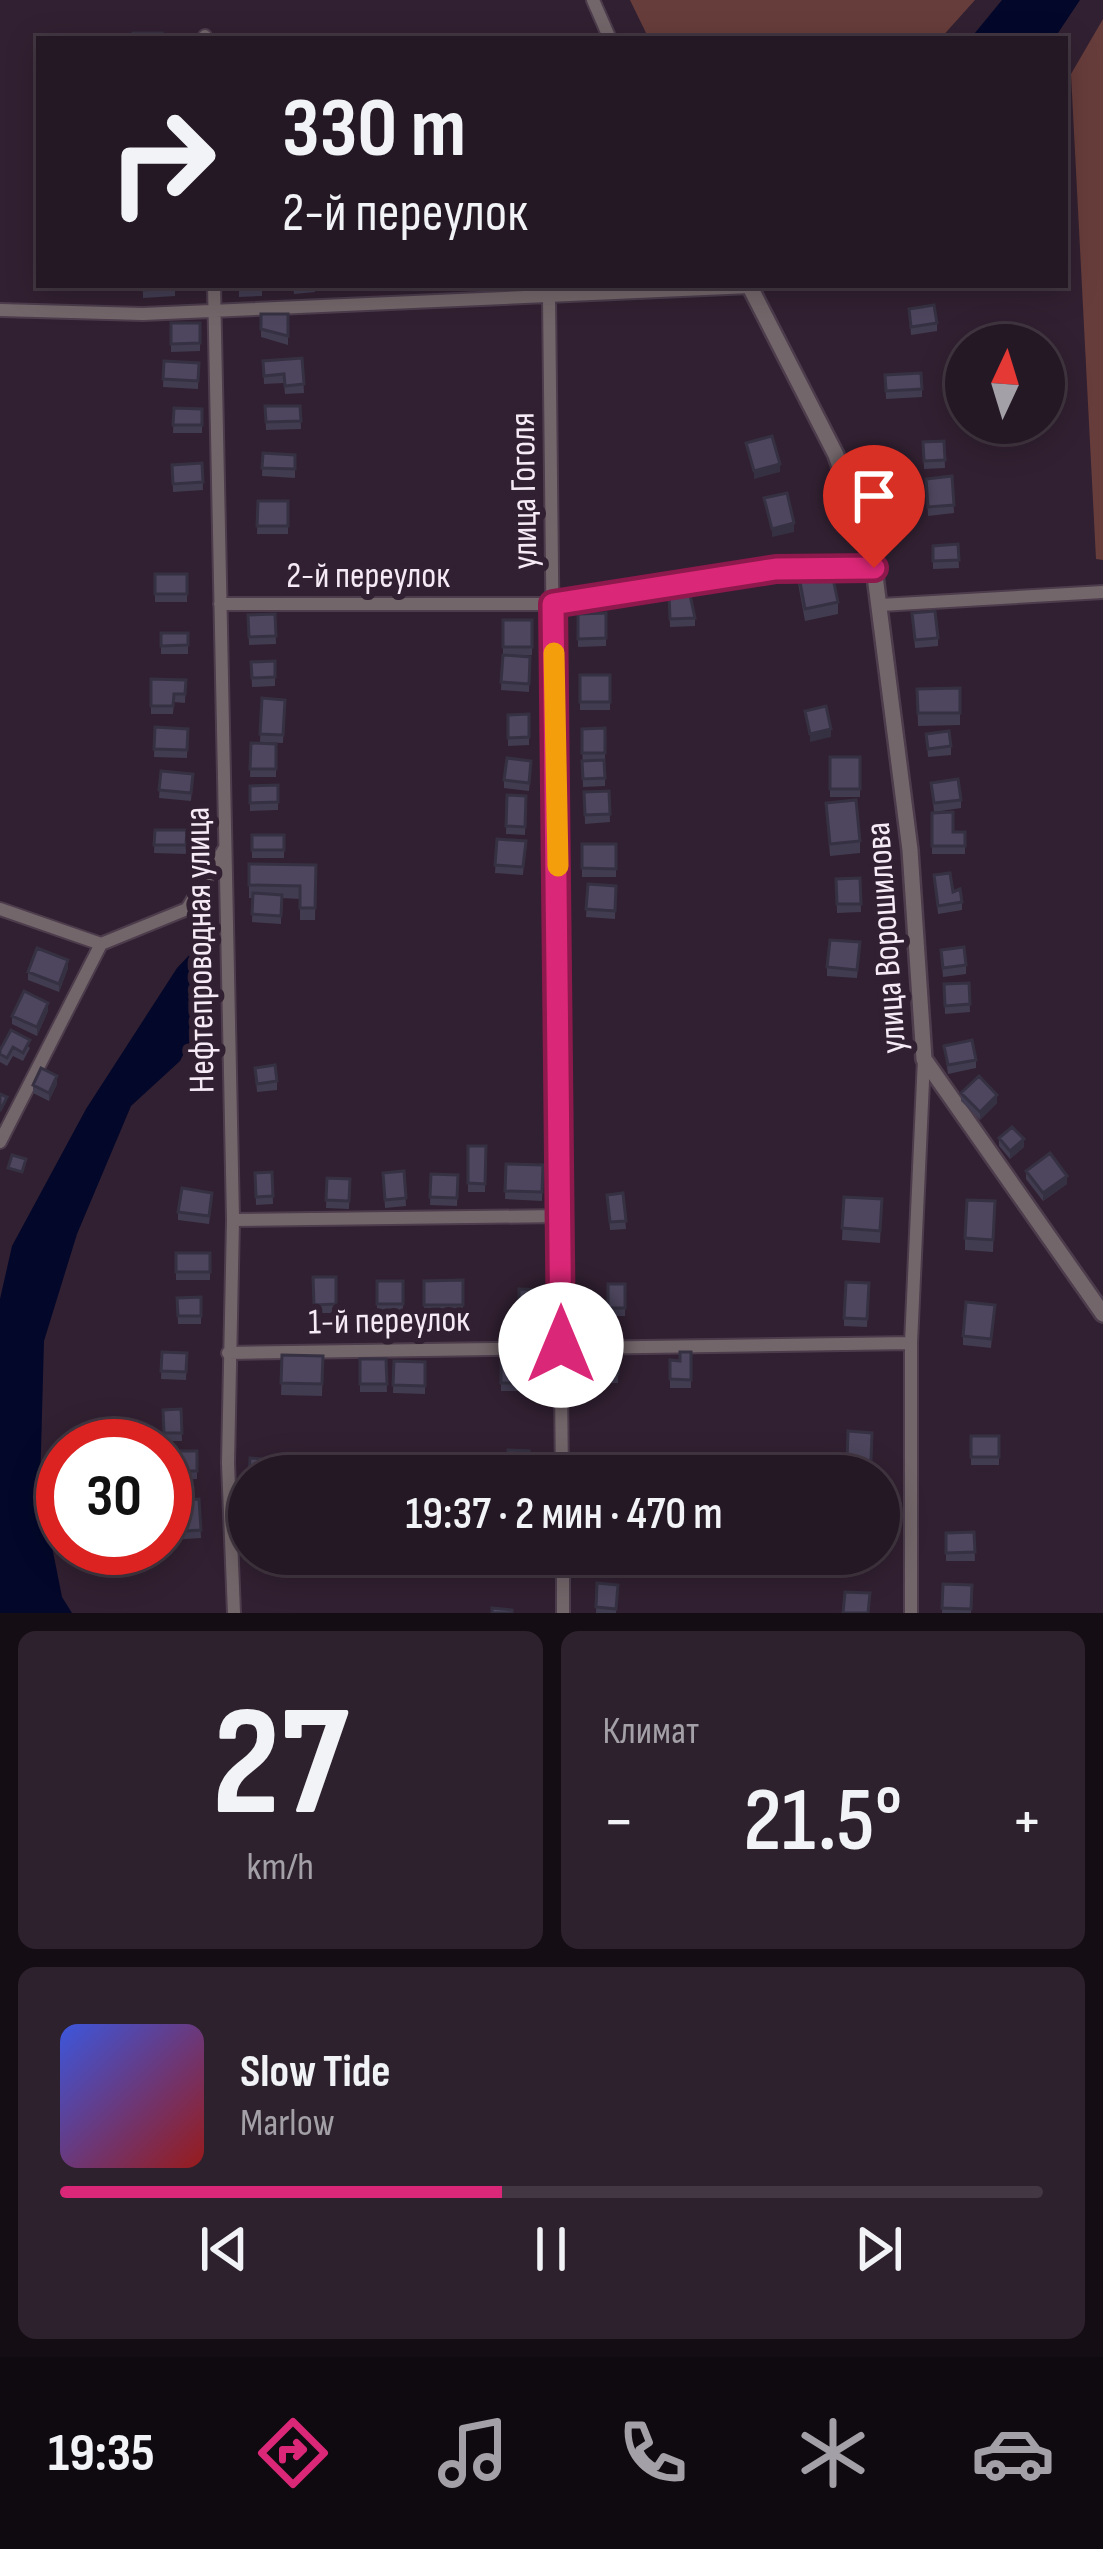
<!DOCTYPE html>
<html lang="ru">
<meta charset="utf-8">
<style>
body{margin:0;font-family:"Sofia Sans Condensed",sans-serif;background:#2d212d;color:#f1f3f6;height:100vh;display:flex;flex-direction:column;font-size:45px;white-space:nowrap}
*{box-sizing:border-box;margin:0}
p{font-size:39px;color:#a3a0a7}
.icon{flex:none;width:66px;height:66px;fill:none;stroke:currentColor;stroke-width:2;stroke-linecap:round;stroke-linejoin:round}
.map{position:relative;height:1613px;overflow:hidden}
.drawer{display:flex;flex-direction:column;gap:18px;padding:18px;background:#140d14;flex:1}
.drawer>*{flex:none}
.hud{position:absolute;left:36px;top:36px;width:1032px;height:252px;border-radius:0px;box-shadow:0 6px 30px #0003,0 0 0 3px #423742;background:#251825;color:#f1f3f6;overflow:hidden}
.needle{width:78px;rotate:4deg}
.controls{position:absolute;left:945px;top:324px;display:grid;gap:24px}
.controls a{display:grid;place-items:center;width:120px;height:120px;border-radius:50%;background:#251825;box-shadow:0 6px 30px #0003,0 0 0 3px #423742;font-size:60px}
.speed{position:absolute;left:36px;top:1419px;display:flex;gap:24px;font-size:60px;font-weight:700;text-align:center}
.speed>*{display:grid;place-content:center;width:156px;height:156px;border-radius:50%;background:#251825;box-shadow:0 6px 30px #0003,0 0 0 3px #423742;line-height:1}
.speed .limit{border:18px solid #d22;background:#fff;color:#111}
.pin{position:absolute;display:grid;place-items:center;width:102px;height:102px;color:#fff;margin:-123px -51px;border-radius:50% 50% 50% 0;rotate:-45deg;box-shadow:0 0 12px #0007}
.pin .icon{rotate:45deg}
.me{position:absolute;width:132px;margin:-66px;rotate:0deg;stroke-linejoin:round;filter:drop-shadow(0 0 9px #0008)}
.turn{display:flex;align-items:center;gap:42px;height:252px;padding:0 48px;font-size:54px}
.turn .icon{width:156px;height:156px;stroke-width:2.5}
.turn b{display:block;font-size:84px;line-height:102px}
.big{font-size:90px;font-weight:600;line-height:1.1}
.drawer .widget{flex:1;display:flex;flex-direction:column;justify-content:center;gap:18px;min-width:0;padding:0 42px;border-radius:18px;background:#2d212d}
.drawer .dial{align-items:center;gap:0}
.dial b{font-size:156px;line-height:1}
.song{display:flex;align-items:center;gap:36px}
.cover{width:144px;height:144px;border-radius:18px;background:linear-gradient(135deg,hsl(230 70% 55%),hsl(0 70% 35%))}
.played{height:12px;border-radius:6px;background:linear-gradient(90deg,#db2777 45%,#423742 45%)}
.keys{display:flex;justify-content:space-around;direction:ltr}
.heat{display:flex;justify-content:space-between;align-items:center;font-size:66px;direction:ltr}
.drawer .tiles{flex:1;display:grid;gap:18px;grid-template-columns:1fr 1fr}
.widget:last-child{grid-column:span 2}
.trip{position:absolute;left:228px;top:1455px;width:672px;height:120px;border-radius:60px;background:#251825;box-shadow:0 6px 30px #0003,0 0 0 3px #423742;font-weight:600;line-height:120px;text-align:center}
.dock{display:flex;height:192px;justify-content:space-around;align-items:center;background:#0f0a0f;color:#a3a0a7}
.dock .icon{width:84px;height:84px}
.dock .current{color:#db2777}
.dock b{font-size:54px;color:#f1f3f6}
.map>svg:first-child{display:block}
.green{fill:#673d3b}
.water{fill:#03072a}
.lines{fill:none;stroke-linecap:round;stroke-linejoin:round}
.minor-casing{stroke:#4c3c4c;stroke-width:16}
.tertiary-casing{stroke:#4c3c4c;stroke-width:20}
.minor{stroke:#73666a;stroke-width:12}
.tertiary{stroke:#73666a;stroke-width:15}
.wall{fill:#423c51}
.shaded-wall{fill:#363142}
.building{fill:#4d465e;stroke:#363142;stroke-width:3}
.route-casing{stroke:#8e194d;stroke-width:30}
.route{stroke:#db2777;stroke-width:21}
.slow{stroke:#f59e0b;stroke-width:21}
.labels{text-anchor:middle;stroke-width:12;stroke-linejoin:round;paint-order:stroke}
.street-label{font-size:36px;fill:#f5eaf5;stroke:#312031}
</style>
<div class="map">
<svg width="1103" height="1613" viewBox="0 0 1103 1613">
<rect width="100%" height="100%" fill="#312031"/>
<!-- green -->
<path class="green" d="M630,0H975L940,39H649Z
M1103,19V560L1096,559L1071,74Z"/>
<!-- water -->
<path class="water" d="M1002,0H1080L1054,39H970Z
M197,947L213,996L180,1061L131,1106L77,1234L44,1341L40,1486L62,1597L72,1613H0V1299L12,1246L86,1109L177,968Z"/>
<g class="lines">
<!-- minor casing -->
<g class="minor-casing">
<path id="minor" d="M593,0L610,39
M205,36L206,39
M214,285L233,1220L228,1463L234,1613
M549,297L562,1476
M0,310L143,314L750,287
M220,604H553L776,569L874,568
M881,605L1103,592
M0,909L101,944
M0,1142L101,944L187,909L225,848
M233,1220L560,1216
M228,1353L911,1343
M563,1613V1554
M911,1613V1343L924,1059"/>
</g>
<!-- tertiary casing -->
<g class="tertiary-casing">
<path id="tertiary" d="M750,287L836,455L874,568L910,850L924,1059L1103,1314"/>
</g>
<!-- minor -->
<use href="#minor" class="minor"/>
<!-- tertiary -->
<use href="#tertiary" class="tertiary"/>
</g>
<!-- wall -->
<path class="wall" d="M143,285H175V296L143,298Z
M239,285H262V296L239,297Z
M293,285H315V292L294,294Z
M909,309L937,323V331L911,335Z
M288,314V345L261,337V329Z
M171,323H200V351L171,352Z
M302,358L304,393L285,394L284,383L264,384L263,361Z
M164,361L199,363L198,389L163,387Z
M885,375L922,389V397L886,399Z
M265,406H300L301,429L266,430Z
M174,408L202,409V433H173Z
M944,441L945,468L924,469L923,442Z
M263,453L295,455V478L262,476Z
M202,463L203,490L173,492L172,465Z
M952,476L954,513L928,516L926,479Z
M258,501H288V534H257Z
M958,544L959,568L933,569V546Z
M798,571L838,602V614L805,621L798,583Z
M155,574H187V602H155Z
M669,595L695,618V626L670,627Z
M606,613V646L578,647V614Z
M912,613L938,638V646L915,648Z
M275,614L276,644L249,645L248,615Z
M503,620H532V655H503Z
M161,633H188V654H161Z
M503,655L530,657L529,692L501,690Z
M275,661V686L252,687L251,662Z
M580,675H610V710H580Z
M151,679L186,680L185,703L174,702L173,714H151Z
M960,688V725L918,726L917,689Z
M262,698L285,700L283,743L260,742Z
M529,714V745L508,746V715Z
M155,727L188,729L187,758L154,757Z
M605,728V786L583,787L582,729Z
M926,734L951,746V755L928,757Z
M251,743L276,744V777H250Z
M830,757H860V797H830Z
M531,769L529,791L504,788V780Z
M161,771L193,774L191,801L159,798Z
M931,783L961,800V808L934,812Z
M278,785V810L250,811V786Z
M609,791L610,822L585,824L584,792Z
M507,795L526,796L525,835L506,834Z
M826,803L860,841V853L830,856Z
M932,813L953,832H965V854H932Z
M155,830H187L186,854L154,853Z
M252,835H284V858H252Z
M497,839L526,841L523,875L495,873Z
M582,844H616V877H582Z
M249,864L316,865L315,920H300V899L281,898V924L252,922L253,898H249Z
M934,875L962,902V910L938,914Z
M860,878L861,912L837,913L836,879Z
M588,884L616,886L615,919L586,917Z
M860,942L857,978L827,976V967Z
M941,950L966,965V974L943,977Z
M68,968L59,992L28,980V972Z
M969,983L970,1012L945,1014L944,984Z
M48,1011L37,1036L12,1024V1016Z
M11,1030L30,1048L23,1061L13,1056L7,1066L0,1062V1050Z
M944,1046L976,1060V1068L948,1074Z
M255,1068L277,1081V1090L257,1092Z
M57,1084L49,1101L33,1093V1085Z
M961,1093L997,1103L980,1120L961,1101Z
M999,1138L1024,1147L1010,1159L999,1146Z
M468,1146H486L485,1192H468Z
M506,1164L543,1165L542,1201L505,1199Z
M404,1171L406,1206L385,1208L383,1173Z
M1026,1171L1067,1184L1043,1201L1026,1179Z
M272,1172L273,1204L256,1205L255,1173Z
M431,1174L458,1175L457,1206L430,1205Z
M327,1178L350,1179L349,1209L326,1208Z
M623,1193L626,1229L610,1230L607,1195Z
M844,1197L882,1199L880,1243L842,1240Z
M212,1201L209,1224L178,1220V1212Z
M995,1201L993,1252L965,1250V1238Z
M176,1253H210V1280H176Z
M313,1277H336V1313H314Z
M463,1280V1313H424V1281Z
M377,1281H403V1312H377Z
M869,1283L867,1327L844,1326V1318Z
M608,1284H625V1316H608Z
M519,1289L547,1290V1313L519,1318Z
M201,1297V1324H178L177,1298Z
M995,1305L991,1348L963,1345V1336Z
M162,1352L187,1353L186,1380L161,1379Z
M691,1352V1388H670V1360L680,1361Z
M591,1353L618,1354V1383H591Z
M282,1355L323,1356L322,1396L281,1395Z
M360,1359H386L387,1392H360Z
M394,1361L425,1362V1394L393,1393Z
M501,1362H531V1387L520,1386V1391H501Z
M181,1409L182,1441H164L163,1410Z
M848,1431L872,1433L871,1470L847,1468Z
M971,1436H999V1465H971Z
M508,1450L529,1451L528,1476H507Z
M171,1451H197V1479L171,1480Z
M595,1454H627V1476H595Z
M199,1499L201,1538L169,1540L167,1501Z
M974,1532L975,1561H946V1533Z
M498,1554H529L530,1572L498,1573Z
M597,1583L618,1585L616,1613H596Z
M943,1584L972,1585L971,1613H942Z"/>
<!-- shaded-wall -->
<path class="shaded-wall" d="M780,464V472L754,479V471Z
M794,523V532L772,537V529Z
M831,729V737L810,742V734Z
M68,960V968L59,992V984Z
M48,1003V1011L37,1036V1027Z
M57,1076V1084L49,1101V1093Z
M997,1095V1103L980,1120V1112Z
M1024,1139V1147L1010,1159V1151Z
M1067,1176V1184L1043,1201V1193Z"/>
<!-- building -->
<path class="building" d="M133,33H162V39H133Z
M143,285H175V288L143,290Z
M239,285H262V288L239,289Z
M934,305L937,323L911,327L909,309Z
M261,314H288V336L261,329Z
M171,323H200V343L171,344Z
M302,358L304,384L285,386L284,374L264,376L263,361Z
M164,361L199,363L198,381L163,379Z
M921,373L922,389L886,391L885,375Z
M265,406H300L301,421L266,422Z
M174,408L202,409V425H173Z
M772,436L780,464L754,471L746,443Z
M944,441L945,460L924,461L923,442Z
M263,453L295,455V469L262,468Z
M202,463L203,482L173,484L172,465Z
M952,476L954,505L928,507L926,479Z
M787,493L794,523L772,529L764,498Z
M258,501H288V526H257Z
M958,544L959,560L933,561V546Z
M830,564L838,602L805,609L798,571Z
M155,574H187V594H155Z
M669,595H690L695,618L670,619Z
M935,611L938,638L915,640L912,613Z
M606,613V638L578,639V614Z
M275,614L276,636L249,637L248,615Z
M503,620H532V647H503Z
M161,633H188V645L161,646Z
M503,655L530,657L529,684L501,682Z
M275,661V677L252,678L251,662Z
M580,675H610V702H580Z
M151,679L186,680L185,694H174L173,706H151Z
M960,688V713H918L917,689Z
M262,698L285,700L283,735L260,734Z
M826,706L831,729L810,734L805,711Z
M529,714V737L508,738V715Z
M155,727L188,729L187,750L154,749Z
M605,728V753H582V729Z
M949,731L951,746L928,749L926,734Z
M251,743L276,744V769H250Z
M830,757H860V789H830Z
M507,758L531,761L529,783L504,780Z
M604,760L605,778L583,779L582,761Z
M161,771L193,774L191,793L159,790Z
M958,779L961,800L934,803L931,783Z
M278,785V802L250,803V786Z
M609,791L610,814L585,815L584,792Z
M507,795L526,796L525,827L506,826Z
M856,800L860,841L830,844L826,803Z
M953,812V832H965V846H932V813Z
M155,830H187L186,845H154Z
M252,835H284V850H252Z
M497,839L526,841L523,867L495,865Z
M582,844H616V869L582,868Z
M249,864L316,865L315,908H300V886L249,885Z
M950,873L953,892L960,889L962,902L938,906L934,875Z
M860,878L861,904H837L836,879Z
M588,884L616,886L615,911L586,909Z
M253,893L282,895L281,916L252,914Z
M830,940L860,942L857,970L827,967Z
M964,947L966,965L943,968L941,950Z
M37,948L68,960L59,984L28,972Z
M969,983L970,1004L945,1006L944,984Z
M24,991L48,1003L37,1027L12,1016Z
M11,1030L30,1040L23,1053L13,1047L7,1058L0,1054V1050Z
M972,1040L976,1060L948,1065L944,1046Z
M275,1065L277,1081L257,1084L255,1068Z
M41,1068L57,1076L49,1093L33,1085Z
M979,1076L997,1095L980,1112L961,1093Z
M0,1094L7,1097L0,1111Z
M1012,1127L1024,1139L1010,1151L999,1138Z
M468,1146H486L485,1184L468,1183Z
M1050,1153L1067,1176L1043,1193L1026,1171Z
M12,1155L26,1159L22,1172L8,1168Z
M506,1164L543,1165L542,1192L505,1191Z
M404,1171L406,1198L385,1200L383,1173Z
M272,1172L273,1196L256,1197L255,1173Z
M431,1174L458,1175L457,1198L430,1197Z
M327,1178L350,1179L349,1201L326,1200Z
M182,1188L212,1193L209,1216L178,1212Z
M623,1193L626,1221L610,1222L607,1195Z
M844,1197L882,1199L880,1231L842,1228Z
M967,1200L995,1201L993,1240L965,1238Z
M176,1253H210V1272H176Z
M313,1277H336V1304L314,1305Z
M463,1280V1305H424V1281Z
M377,1281H403V1304H377Z
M846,1282L869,1283L867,1319L844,1318Z
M608,1284H625V1308H608Z
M519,1289L547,1290V1305L519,1309Z
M201,1297V1316H178L177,1298Z
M966,1302L995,1305L991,1339L963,1336Z
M162,1352L187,1353L186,1372L161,1371Z
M680,1352H691V1380L670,1379V1360L680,1361Z
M591,1353L618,1354V1374H591Z
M282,1355L323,1356L322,1384L281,1383Z
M360,1359H386L387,1384H360Z
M394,1361L425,1362V1386L393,1385Z
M501,1362H531V1378H520V1383H501Z
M181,1409L182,1433H164L163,1410Z
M848,1431L872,1433L871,1461L847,1460Z
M971,1436H999V1457H971Z
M508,1450L529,1451L528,1468L507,1467Z
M171,1451H197V1471H171Z
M595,1454H627V1470H595Z
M250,1458L274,1460L273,1476H249V1478Z
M199,1499L201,1530L169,1532L167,1501Z
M974,1532L975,1552L946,1553V1533Z
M498,1554H529L530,1564L498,1565Z
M597,1583L618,1585L616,1609L596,1607Z
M943,1584L972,1585L971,1609L942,1608Z
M845,1592L870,1593L868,1613H843Z
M492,1608L512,1610V1613H492Z"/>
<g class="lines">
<!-- route casing -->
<g class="route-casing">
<path id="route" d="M561,1345L553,604L776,569L874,568"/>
</g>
<!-- route -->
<use href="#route" class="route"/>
<!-- slow -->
<path class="slow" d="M554,653L558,866"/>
</g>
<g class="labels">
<!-- street labels -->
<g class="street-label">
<text transform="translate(522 491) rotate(-91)" y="13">улица Гоголя</text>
<text x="368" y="587">2-й переулок</text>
<text transform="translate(884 938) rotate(-94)" y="13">улица Ворошилова</text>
<text transform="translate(198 950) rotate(-91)" y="13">Нефтепроводная улица</text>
<text transform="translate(389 1319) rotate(-1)" y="13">1-й переулок</text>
</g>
</g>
</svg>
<div class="controls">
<a><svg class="needle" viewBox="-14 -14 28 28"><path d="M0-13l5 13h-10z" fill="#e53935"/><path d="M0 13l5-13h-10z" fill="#a3a0a7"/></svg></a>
</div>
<div class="speed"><div class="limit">30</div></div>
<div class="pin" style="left:874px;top:568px;background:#d93025"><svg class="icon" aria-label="arrive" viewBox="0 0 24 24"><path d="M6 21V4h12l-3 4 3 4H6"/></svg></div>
<svg class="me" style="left:561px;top:1345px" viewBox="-20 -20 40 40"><circle r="19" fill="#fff"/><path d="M0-13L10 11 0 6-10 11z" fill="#db2777"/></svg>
<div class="trip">19:37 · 2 мин · 470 m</div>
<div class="hud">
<div class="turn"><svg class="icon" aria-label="right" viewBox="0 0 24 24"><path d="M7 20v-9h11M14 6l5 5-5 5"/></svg><div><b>330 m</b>2-й переулок</div></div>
</div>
</div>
<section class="drawer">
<div class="tiles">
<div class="widget dial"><b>27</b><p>km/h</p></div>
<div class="widget"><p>Климат</p>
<div class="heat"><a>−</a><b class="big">21.5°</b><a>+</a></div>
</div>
<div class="widget">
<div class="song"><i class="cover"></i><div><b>Slow Tide</b><p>Marlow</p></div></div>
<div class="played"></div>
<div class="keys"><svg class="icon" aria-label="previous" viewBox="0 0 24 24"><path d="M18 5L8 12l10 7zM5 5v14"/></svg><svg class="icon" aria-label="pause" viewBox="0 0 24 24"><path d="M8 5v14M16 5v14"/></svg><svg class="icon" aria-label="next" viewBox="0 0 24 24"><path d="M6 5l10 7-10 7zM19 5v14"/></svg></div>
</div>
</div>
</section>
<nav class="dock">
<b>19:35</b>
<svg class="icon current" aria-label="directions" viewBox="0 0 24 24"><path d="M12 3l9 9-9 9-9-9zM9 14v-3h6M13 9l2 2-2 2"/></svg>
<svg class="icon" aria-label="music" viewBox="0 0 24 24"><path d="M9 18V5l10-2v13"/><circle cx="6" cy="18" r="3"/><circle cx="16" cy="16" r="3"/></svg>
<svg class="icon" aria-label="phone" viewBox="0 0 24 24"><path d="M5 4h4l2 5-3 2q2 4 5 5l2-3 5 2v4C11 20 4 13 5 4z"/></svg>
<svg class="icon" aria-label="climate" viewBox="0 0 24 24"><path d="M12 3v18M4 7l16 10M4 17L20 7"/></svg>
<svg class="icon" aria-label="car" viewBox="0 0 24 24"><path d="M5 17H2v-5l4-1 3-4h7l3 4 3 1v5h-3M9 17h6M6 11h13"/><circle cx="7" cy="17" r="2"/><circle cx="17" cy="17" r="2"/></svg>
</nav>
